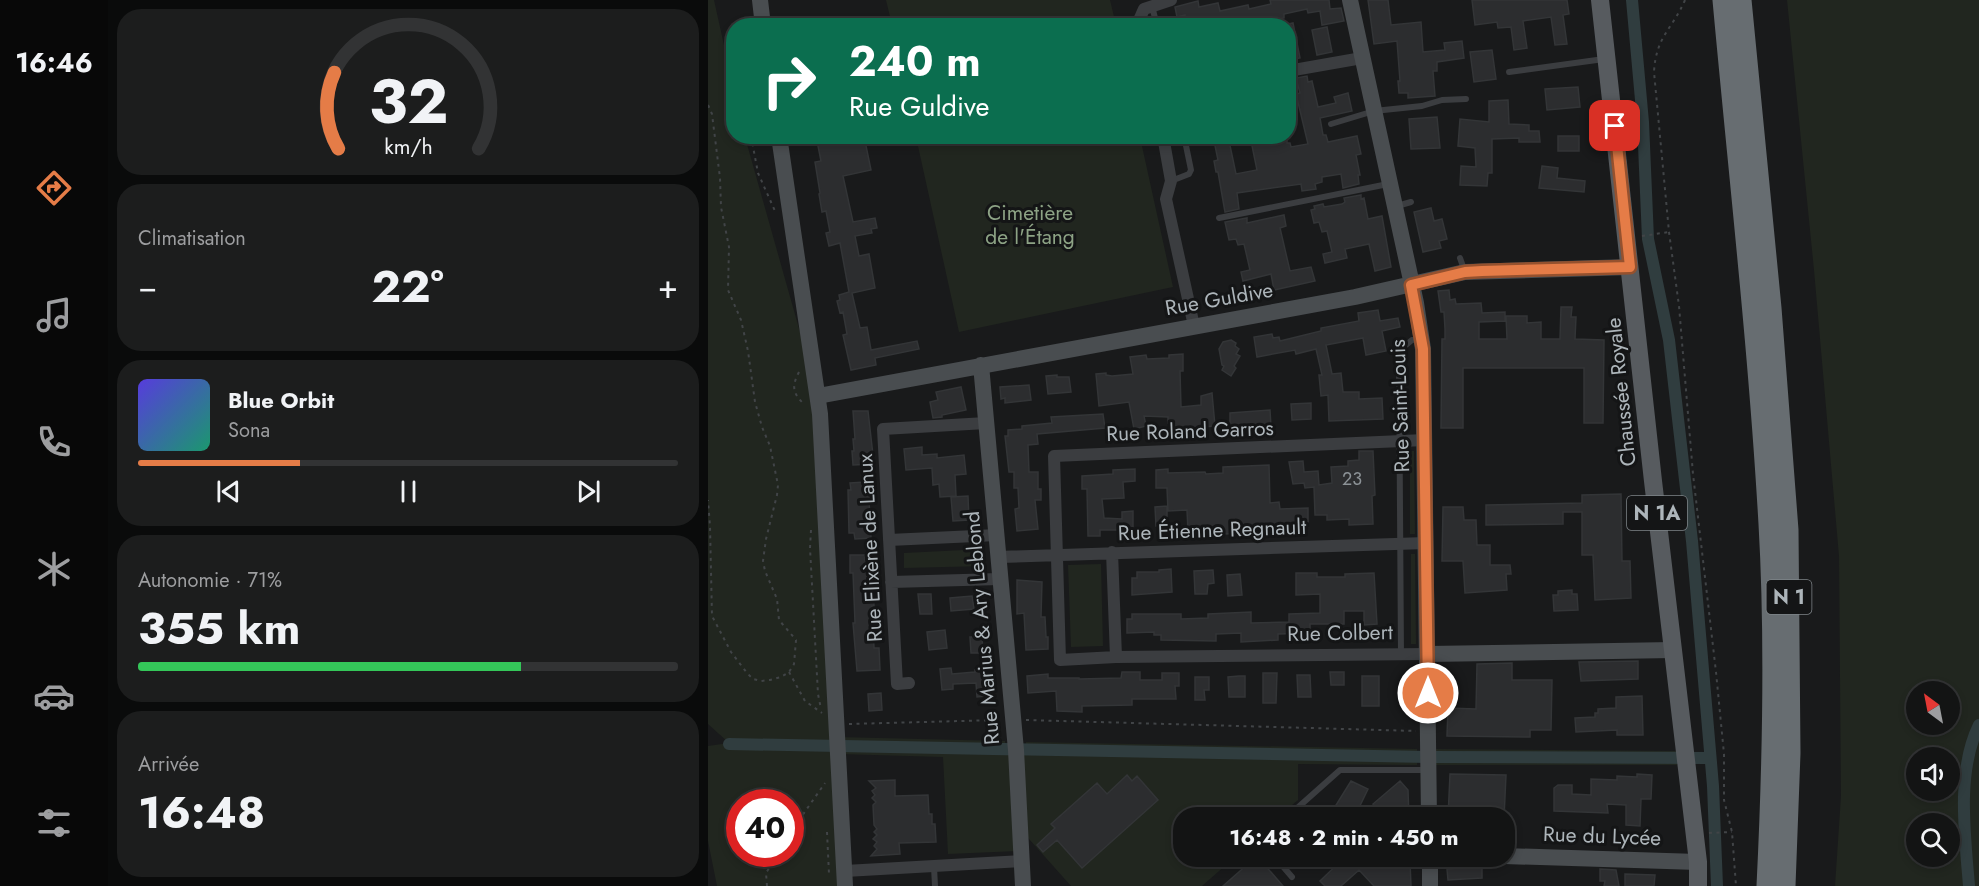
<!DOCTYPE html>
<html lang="fr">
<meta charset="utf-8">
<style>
body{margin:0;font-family:Jost,sans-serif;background:#1c1d1d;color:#f1f3f6;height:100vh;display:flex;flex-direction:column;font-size:22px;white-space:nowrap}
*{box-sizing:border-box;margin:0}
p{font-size:20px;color:#9d9ea0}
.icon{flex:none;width:33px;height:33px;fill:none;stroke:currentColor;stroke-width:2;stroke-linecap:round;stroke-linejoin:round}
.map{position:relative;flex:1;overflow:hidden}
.sheet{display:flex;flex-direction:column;gap:9px;padding:9px;background:#0a0b0b;width:600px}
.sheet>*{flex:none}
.hud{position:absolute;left:18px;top:18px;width:570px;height:126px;border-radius:24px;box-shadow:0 3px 9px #0003,0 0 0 2px #323334;background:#0b6e4f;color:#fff;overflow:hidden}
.needle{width:39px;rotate:328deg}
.tools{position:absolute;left:1198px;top:681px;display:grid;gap:12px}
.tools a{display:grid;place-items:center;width:54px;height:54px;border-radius:50%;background:#131414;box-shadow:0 3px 9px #0003,0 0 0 2px #323334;font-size:30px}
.speed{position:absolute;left:18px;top:789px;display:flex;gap:12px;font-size:30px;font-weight:700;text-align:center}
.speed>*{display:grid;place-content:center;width:78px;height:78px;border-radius:50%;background:#131414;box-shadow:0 3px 9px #0003,0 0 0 2px #323334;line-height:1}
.speed .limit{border:9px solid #d22;background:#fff;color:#111}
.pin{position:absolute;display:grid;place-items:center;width:51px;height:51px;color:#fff;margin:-26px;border-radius:12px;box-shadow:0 3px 9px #0006}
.me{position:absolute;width:66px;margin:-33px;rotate:0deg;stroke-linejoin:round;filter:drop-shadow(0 0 4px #0008)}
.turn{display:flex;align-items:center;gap:21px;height:126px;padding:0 24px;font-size:27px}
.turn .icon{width:78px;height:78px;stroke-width:2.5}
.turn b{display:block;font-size:42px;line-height:51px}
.big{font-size:45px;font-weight:700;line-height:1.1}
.sheet .tile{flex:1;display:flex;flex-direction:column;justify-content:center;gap:9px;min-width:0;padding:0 21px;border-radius:24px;background:#1c1d1d}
.sheet .dial{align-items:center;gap:0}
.dial svg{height:156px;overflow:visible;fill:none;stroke:#323334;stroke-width:7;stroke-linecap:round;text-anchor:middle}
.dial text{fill:#f1f3f6;stroke:none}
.song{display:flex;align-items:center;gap:18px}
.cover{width:72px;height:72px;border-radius:9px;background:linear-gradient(135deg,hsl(250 70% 55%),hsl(160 70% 35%))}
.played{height:6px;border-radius:3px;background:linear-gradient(90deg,#e57c47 30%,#323334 30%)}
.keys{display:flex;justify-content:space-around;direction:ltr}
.heat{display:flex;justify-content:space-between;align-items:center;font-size:33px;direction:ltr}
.charge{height:9px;border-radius:4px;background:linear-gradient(90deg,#34c759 71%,#323334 0)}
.trip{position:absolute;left:465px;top:807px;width:342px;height:60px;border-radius:24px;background:#131414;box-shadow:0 3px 9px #0003,0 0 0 2px #323334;font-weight:700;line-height:60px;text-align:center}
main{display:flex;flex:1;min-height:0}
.tab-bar{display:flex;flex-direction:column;width:108px;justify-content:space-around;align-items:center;background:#080808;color:#9d9ea0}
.tab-bar .icon{width:42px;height:42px}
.tab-bar .active{color:#e57c47}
.tab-bar b{font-size:27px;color:#f1f3f6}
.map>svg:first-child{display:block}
.green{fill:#21261f;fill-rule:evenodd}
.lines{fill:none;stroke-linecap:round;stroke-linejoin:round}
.canal{stroke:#303d3f;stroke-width:12}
.building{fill:#2c2d2f;stroke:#333537;stroke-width:1.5}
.path{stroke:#414447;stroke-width:2;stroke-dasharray:3 4.5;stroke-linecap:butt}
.lane{stroke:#3b3d40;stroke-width:6}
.street{stroke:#3b3d40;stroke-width:12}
.secondary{stroke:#494d50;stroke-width:16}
.primary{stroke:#575b5f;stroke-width:18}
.highway{stroke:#676d71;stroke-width:21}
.route-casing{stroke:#95512e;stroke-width:15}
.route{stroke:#e57c47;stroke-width:10}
.labels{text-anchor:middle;stroke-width:6;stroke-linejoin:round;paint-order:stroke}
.number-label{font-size:18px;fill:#8c9296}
.shield{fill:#141516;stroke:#7f8589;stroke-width:1.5}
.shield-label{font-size:20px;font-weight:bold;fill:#adb5ba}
.park-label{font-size:21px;fill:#8da385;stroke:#141516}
.street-label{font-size:21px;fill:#adb5ba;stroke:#141516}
</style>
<main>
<nav class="tab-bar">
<b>16:46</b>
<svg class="icon active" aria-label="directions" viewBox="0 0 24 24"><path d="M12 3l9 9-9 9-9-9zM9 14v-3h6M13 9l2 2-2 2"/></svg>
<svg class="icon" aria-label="music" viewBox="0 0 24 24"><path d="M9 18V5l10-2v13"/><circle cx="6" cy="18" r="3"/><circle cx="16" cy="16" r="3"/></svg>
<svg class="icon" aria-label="phone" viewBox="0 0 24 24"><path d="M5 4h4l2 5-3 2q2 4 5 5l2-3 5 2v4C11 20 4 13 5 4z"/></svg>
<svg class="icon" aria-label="climate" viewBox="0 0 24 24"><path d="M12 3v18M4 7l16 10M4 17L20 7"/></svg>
<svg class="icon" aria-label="car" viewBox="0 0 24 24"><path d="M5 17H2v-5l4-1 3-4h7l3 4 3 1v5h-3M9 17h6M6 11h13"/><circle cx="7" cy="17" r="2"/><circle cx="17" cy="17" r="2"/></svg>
<svg class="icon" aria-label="filters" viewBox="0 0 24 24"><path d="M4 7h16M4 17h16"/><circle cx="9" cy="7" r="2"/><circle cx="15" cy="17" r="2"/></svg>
</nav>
<section class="sheet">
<div class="tile dial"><svg viewBox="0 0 100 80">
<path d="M14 69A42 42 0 1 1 86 69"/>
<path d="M14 69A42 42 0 0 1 12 30" stroke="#e57c47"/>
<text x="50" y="56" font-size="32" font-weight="700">32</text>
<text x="50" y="72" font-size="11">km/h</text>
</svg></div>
<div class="tile"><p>Climatisation</p>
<div class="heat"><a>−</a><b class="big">22°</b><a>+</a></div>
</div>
<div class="tile">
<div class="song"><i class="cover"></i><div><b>Blue Orbit</b><p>Sona</p></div></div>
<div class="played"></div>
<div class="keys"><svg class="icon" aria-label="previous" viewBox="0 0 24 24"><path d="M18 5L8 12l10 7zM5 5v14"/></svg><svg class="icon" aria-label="pause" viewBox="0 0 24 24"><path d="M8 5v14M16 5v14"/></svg><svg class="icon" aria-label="next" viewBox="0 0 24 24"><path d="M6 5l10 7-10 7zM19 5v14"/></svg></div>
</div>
<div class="tile"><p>Autonomie · 71%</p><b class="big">355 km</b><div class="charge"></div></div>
<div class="tile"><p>Arrivée</p><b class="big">16:48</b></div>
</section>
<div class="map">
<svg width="1271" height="886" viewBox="0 0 1271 886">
<rect width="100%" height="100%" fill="#191a1b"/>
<!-- green -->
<path class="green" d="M0,0H6L25,86L26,136L37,137L110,396L129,737L297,741L298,750H318V742L709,749V765L590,764V800L570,817L476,818V856L527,857L494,886H363L313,830V851L240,854L235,757L130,754L137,886H9L0,841V746L21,743L0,724ZM32,802H82V854H32Z
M178,0H402L408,25H184Z
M1079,0H1271V886H1127L1133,796L1131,556L1106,270ZM1209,692H1242V724H1209ZM1209,758H1242V790H1209ZM1209,824H1242V856H1209Z
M208,137H432L465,287L251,332Z
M702,451H706L707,534H702Z
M276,549L278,566L196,568V553Z
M703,554H707L708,644H703Z
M393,564L395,646L363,647L360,565Z
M726,749L968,751L969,765H724L731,757Z"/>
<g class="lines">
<!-- canal -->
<path class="canal" d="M924,0L935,122L940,239L961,340L984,541L1005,786L1009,886
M21,744L720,757L1001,758
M1261,886C1257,835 1248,772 1271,725"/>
</g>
<!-- building -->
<path class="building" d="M562,0H621L622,9L633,8L636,21L614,25L612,11L600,13L599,9L576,14V18L539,26H479L477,15L469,17L467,7L490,1L491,7L510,3L512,11L540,5L541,9L563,4Z
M660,0H680L683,25L713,22L715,52L737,50L736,43L754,41L756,58L729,62V71H725L727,96L700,98V93H691L690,81H692L689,41L666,44Z
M764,0H859L861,14L855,15L859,44L847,45L843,17L815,21L819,48L806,50L803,27L790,28L789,22L767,25Z
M585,23L592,58L580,60V24Z
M619,27L624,52L609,55L604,30Z
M784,50L788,79L766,82L762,52Z
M599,76L600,82L604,81L610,107L628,103L626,97L640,93L644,111L612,118L615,135H618L620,142L649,136L653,154L648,155L652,175H650L651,184L635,188L633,174L614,177V182L607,184L608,189L594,191L593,184L529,193L531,209L517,212L510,172H508L506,161L510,160L505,136H520L528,174L549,170L542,136H579V143H582L583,147L600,144L588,94L592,93L588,78Z
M870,87L872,107L839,110L837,89Z
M800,100L801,124L821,125V131H831L832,142H811V138L784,139V173H780L779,186L752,185L753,166L768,167L767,148L750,146L752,119L781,122V101Z
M729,117L732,148L703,149L701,119Z
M108,136H156L163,170L135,176L145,222L167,218L169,228L163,229L164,233L147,236L151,256L161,254L167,288L144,293L152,328L159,327L163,350L209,341L211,349L167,358L168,365L143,370L135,335L139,334L135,312L132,313L129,301L132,300L131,295L141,292L132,243L121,246L118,233L122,232L118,211L114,212L111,194L112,193L107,162L113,161Z
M850,136H871V151H850Z
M834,166L850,168L849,178L877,181L876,192L831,188Z
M653,195V199L656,198L660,219L674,216L683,267L667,271L661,244L637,249L639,258L617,263L615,254L624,252L619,231L614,232L611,222L606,223L603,210L607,209L606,206L615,204L616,207L634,204L637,202L636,198Z
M723,208L726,221L734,219L739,239L731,241L733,248L715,252L706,212Z
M576,215L578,226L572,228L582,271L603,267L607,281L566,290L563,274L535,281L533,272L542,270L536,244L530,245L528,239L521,240L517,222L539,218V223Z
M741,290L742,300L747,299L748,304L773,303L774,313L797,312V321L771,322V339H799L798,316H819V323L833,322V339H852L853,307H864L863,317H868L867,339L896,340L895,423H876V368H755V428H733L734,339H737V329L736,312H733L730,291Z
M670,310L672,321L690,318L692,327L674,331L678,351L658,355L655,338L618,345L624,374L633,373L635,392H651V399L674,398L675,419L621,421L620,395L613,396L611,375H614L608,349L588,354L587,350L549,357L546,337L564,334L565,338L571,337L572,341L613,331V328L651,321L650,313Z
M523,340L528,343L527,346L531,349L528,354L532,356L526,366L528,368L523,376L514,370L516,366L514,365L511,349L515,342Z
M475,354V371H472L473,407L493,405V396L504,393L507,426L468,429L467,423H460V417L436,416L438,426L426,429L421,402L391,406L388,374L398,373V375L404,376L425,374L422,357L438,355L439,359L461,358V355Z
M349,375V377H361L363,392L340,394L338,376Z
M321,385L323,400L297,403V398L293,399L292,387Z
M253,387L258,410L234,415V417L225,418L222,402L230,400L228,392Z
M603,403V419L584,420L583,404Z
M562,410L563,427L522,428V413Z
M145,411H160L166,464L145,465L144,451H146L145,439H147Z
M395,414L397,428L329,434L330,444L320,445L321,472H330V489H333V500H327L330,529L309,531L307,509L311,508L310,488H306V472H301L297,436H300V430L314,429V426L344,423L343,417Z
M214,447V455L229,454V458L256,455L258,474L247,475L248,496L232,497L231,484L225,485L224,468L198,470L196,449Z
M651,451H665L667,495L664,496L665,524L641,525V519L619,520V515H607L606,487L597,488L596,483L585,484L581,462L595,461L596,472L610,471L611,485L624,483L623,467L640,466V461L651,460Z
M561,465L562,503L571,502L572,509L600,508V527H563L537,529V533L516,534V529L480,531L479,510L460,511L459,488H448V470L460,469V473L497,472L498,474L515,473V467Z
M427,469V481L415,482L416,498L394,499L396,518L414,519V512L425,511V530H392V536H380L379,489H374V476L405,474V470Z
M157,482L158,485H163L164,500H161L163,538L147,539L146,533H141L140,490H143L142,483Z
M913,494L914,561H922L923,598L887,600L885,555H874V512H855V524L778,525V505L874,503V495Z
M260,496L261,520L245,521L243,497Z
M459,506V525L448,526L447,507Z
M735,507H755L756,520H768L769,545H782V565H802L803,574H798L799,590L757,593L755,561H734Z
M142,555H157V560H160L161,589H165L166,606H164L166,648H171L172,670L149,671L145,623H147L145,573H142Z
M463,569L464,592L424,595V578H429V572H451V570Z
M505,570L506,583L500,584L499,594H487L486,571Z
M588,573H609V577H637V574L666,573L669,624L656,625V611H636V624H602V633L570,634V640L533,642V633L508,634V641L453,640V635H446V632L419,633V619H424V614H473V619L500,618V614L543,612V623L581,622V614L612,613V594L588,595Z
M532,574L534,595L520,596L519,575Z
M309,580L334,582L333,617H337L338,637H340V649L318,650L316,613L309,614Z
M864,590V594H869L870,610L846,611L845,595H850V591Z
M210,594H223L224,614H212Z
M264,596L266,609L243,611L242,598Z
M237,630L239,648L221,650L219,632Z
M262,637H274L275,653H263Z
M930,661V679L873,681L871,662Z
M804,663V680H844L843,730H822V737L739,736L740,708L768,709L769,664Z
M243,668L244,674L267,672V670H276V674H282L283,688L277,689V696L269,697L268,683L245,684V689L234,690L232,669Z
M414,672H432V680H454V673H471V686H467L468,699H424V705L374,706V712L349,711L348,691L320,693L319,676L340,674V678H371V679L413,678Z
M622,672H636V685H623Z
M555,673H569L568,703H555Z
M589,675H602L603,697H590Z
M531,676H537V697H521L520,677Z
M654,676H671V706H654Z
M487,677H501V690H496L497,700H487Z
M173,693L174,710L161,711L160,694Z
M934,696L935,735H909V730L868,732L867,718L887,717V713H890V709L908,708V697Z
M742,774L798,775L796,818H740Z
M929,774L944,775L943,799H933L932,826L918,825V805L899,804L900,813L846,811V788L850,785H864V794L883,795V779L909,780V776L929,777Z
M419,775L424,781L429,776L450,800L374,868L349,840L335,852L329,845L347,828L343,824L389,783L399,794Z
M187,780V796L220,795L221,814H224V824H227L228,842L191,843L192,854L163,856L169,849L166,846L169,842L165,839L169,835L166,832L169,829L166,825L165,805L168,802L164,798L167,795L164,791L168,788L161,781Z
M643,781L660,789L646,818H620Z
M692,781L700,790L701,818H676L665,804Z
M549,856L575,886H515Z
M638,856H665L654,867H689V861H702L703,886H666L651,870L633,886H617L612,881Z
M774,866V878L740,880L739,869Z
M892,869L908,870L911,886H896L897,881H892Z
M917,874L947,875L946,886H917Z"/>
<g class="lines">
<!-- path -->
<path class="path" d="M977,0C964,30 948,36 946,72L961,232L971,306L985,474L1008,672L1016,754V800L1024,832L1028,886
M0,105L4,114L12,178L13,207L21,247L20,290L33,320L40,351L47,402L54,427L62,446L70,485L69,495L58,539L55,561L57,571L69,599L71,620L88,640L86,664L81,672L73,677L62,680L53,681L45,679L39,673L23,652L4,616L2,526L0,500
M43,136L50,173L67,211
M934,236L961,232
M91,372C83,387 85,394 97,405
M103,530L102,548L110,694L113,709
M81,672L97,701L114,713
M318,720L708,731
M141,724L291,720
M119,832L121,874
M82,833L117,783
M1001,833L1024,832
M59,886L58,873L70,854"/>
<!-- lane -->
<path class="lane" d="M444,6L449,26
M801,72L896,59
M623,124L666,111L714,106L734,100L758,99
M463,181L481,174L483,170L476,136
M689,206L703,202
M511,218L680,184
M752,258L757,272
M693,655L691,361L692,350L704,340L713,339
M578,818L632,770H720
M566,856L584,877
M226,867L227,886"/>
<!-- street -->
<path class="street" d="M431,26L432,18L436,9L463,0
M580,71L654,58
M455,136L463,181L458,199L486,326
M717,440L346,456L352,660L408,657L720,654
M181,540L289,535
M404,552L408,657
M291,557L718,543
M183,582L292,579
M201,683L189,684L175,429L278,423
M137,871L314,861"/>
<!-- secondary -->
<path class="secondary" d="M52,0L55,26
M642,0L708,303L715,349L721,818
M71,136L112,414L137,886
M273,365L308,750L315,886
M110,396L647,297L757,272L922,267
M720,654L965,650
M722,856V886
M796,856L990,862"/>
<!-- primary -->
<path class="primary" d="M892,0L945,481L990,862V886"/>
<!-- highway -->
<path class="highway" d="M1015,0C1031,175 1051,349 1061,524C1068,644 1065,765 1059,886
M1033,0L1063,308L1080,530L1082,753L1077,886"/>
</g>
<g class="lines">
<!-- route casing -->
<g class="route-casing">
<path id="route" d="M720,693L715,349L703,285L757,272L774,271L922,267L907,126"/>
</g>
<!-- route -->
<use href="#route" class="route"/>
</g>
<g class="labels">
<!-- number labels -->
<g class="number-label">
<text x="644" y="485">23</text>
</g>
<!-- shield labels -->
<g class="shield">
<rect x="919" y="496" width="60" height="34" rx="4.5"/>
<rect x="1058.5" y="580" width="45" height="34" rx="4.5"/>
</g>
<g class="shield-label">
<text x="949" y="520">N 1A</text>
<text x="1081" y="604">N 1</text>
</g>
<!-- park labels -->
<g class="park-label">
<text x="322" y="220">Cimetière<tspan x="322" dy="24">de l'Étang</tspan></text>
</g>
<!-- street labels -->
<g class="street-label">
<text transform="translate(511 299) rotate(-10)" y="7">Rue Guldive</text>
<text transform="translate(913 392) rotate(-96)" y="7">Chaussée Royale</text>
<text transform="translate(692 406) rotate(-92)" y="7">Rue Saint-Louis</text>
<text transform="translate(482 431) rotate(-2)" y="7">Rue Roland Garros</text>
<text transform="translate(504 530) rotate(-2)" y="7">Rue Étienne Regnault</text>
<text transform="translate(162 548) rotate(-93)" y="7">Rue Elixène de Lanux</text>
<text transform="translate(274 628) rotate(-95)" y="7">Rue Marius &amp; Ary Leblond</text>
<text transform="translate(632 633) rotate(-1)" y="7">Rue Colbert</text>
<text transform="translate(894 836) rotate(2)" y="7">Rue du Lycée</text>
</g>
</g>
</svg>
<div class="tools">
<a><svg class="needle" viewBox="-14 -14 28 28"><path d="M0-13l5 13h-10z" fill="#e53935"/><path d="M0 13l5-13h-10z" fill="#9d9ea0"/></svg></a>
<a><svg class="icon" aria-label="sound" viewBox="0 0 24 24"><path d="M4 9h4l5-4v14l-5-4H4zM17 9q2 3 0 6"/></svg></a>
<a><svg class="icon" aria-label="search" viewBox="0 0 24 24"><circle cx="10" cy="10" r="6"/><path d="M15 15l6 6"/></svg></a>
</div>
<div class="speed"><div class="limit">40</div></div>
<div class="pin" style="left:907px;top:126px;background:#d93025"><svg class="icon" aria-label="arrive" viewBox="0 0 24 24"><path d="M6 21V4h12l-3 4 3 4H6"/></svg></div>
<svg class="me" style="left:720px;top:693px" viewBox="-20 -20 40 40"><circle r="17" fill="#e57c47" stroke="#fff" stroke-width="3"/><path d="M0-11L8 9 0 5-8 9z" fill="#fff"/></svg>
<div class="trip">16:48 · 2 min · 450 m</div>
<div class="hud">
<div class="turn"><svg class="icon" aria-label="right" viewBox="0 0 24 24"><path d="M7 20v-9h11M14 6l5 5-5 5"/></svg><div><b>240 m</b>Rue Guldive</div></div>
</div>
</div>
</main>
